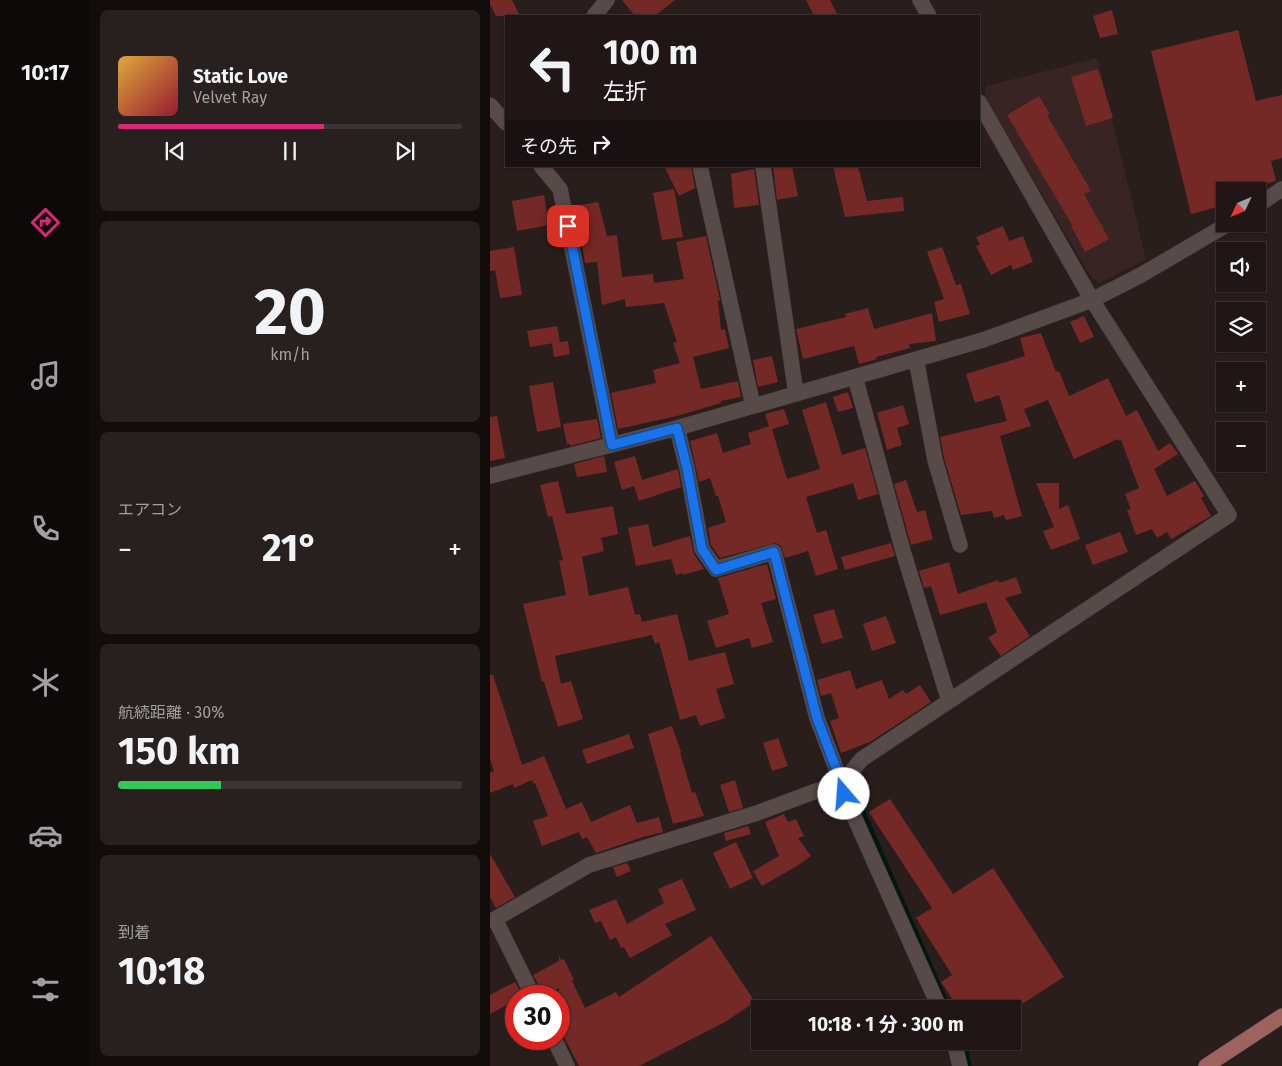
<!DOCTYPE html>
<html lang="ja">
<meta charset="utf-8">
<style>
body{margin:0;font-family:"Fira Sans","Noto Sans JP",sans-serif;background:#281f1f;color:#f1f3f6;height:100vh;display:flex;flex-direction:column;font-size:19px;white-space:nowrap}
*{box-sizing:border-box;margin:0}
p{font-size:16px;color:#a29fa1}
.icon{flex:none;width:28px;height:28px;fill:none;stroke:currentColor;stroke-width:2;stroke-linecap:round;stroke-linejoin:round}
.map{position:relative;flex:1;overflow:hidden}
.details{display:flex;flex-direction:column;gap:10px;padding:10px;background:#120c0c;width:400px}
.details>*{flex:none}
.guide{position:absolute;left:15px;top:15px;width:475px;height:152px;border-radius:0px;box-shadow:0 1px 4px #0004,0 0 0 1px #3d3535;background:#201616;color:#f1f3f6;overflow:hidden}
.needle{width:32px;rotate:226deg}
.tools{position:absolute;left:726px;top:182px;display:grid;gap:10px}
.tools a{display:grid;place-items:center;width:50px;height:50px;border-radius:0px;background:#201616;box-shadow:0 1px 4px #0004,0 0 0 1px #3d3535;font-size:25px}
.speed{position:absolute;left:15px;top:985px;display:flex;gap:10px;font-size:25px;font-weight:700;text-align:center}
.speed>*{display:grid;place-content:center;width:65px;height:65px;border-radius:50%;background:#201616;box-shadow:0 1px 4px #0004,0 0 0 1px #3d3535;line-height:1}
.speed .limit{border:8px solid #d22;background:#fff;color:#111}
.pin{position:absolute;display:grid;place-items:center;width:42px;height:42px;color:#fff;margin:-21px;border-radius:10px;box-shadow:0 2px 8px #0006}
.me{position:absolute;width:55px;margin:-28px;rotate:342deg;stroke-linejoin:round;filter:drop-shadow(0 0 4px #0008)}
.turn{display:flex;align-items:center;gap:18px;height:105px;padding:0 15px;font-size:22px}
.turn .icon{width:65px;height:65px;stroke-width:2.5}
.turn b{display:block;font-size:35px;line-height:42px}
.then{display:flex;align-items:center;height:48px;padding:0 15px;background:#0003;gap:10px;font-size:19px}
.big{font-size:38px;font-weight:700;line-height:1.1}
.details .widget{flex:1;display:flex;flex-direction:column;justify-content:center;gap:8px;min-width:0;padding:0 18px;border-radius:8px;background:#281f1f}
.details .dial{align-items:center;gap:0}
.dial b{font-size:65px;line-height:1}
.song{display:flex;align-items:center;gap:15px}
.cover{width:60px;height:60px;border-radius:8px;background:linear-gradient(135deg,hsl(40 70% 55%),hsl(350 70% 35%))}
.played{height:5px;border-radius:2px;background:linear-gradient(90deg,#db2777 60%,#3d3535 60%)}
.keys{display:flex;justify-content:space-around;direction:ltr}
.heat{display:flex;justify-content:space-between;align-items:center;font-size:28px;direction:ltr}
.charge{height:8px;border-radius:4px;background:linear-gradient(90deg,#34c759 30%,#3d3535 0)}
.trip{position:absolute;left:261px;top:1000px;width:270px;height:50px;border-radius:0px;background:#201616;box-shadow:0 1px 4px #0004,0 0 0 1px #3d3535;font-weight:700;line-height:50px;text-align:center}
main{display:flex;flex:1;min-height:0}
.menu{display:flex;flex-direction:column;width:90px;justify-content:space-around;align-items:center;background:#0d0909;color:#a29fa1}
.menu .icon{width:35px;height:35px}
.menu .on{color:#db2777}
.menu b{font-size:22px;color:#f1f3f6}
.map>svg:first-child{display:block}
.built{fill:#372423}
.lines{fill:none;stroke-linecap:round;stroke-linejoin:round}
.stream{stroke:#00180d;stroke-width:5}
.building{fill:#742926}
.minor-casing{stroke:#453c3b;stroke-width:16}
.major-casing{stroke:#453c3b;stroke-width:16}
.minor{stroke:#584a48;stroke-width:15}
.major{stroke:#9e635e;stroke-width:15}
.route-casing{stroke:#114b97;stroke-width:12}
.route{stroke:#1a73e8;stroke-width:9}
</style>
<main>
<nav class="menu">
<b>10:17</b>
<svg class="icon on" aria-label="directions" viewBox="0 0 24 24"><path d="M12 3l9 9-9 9-9-9zM9 14v-3h6M13 9l2 2-2 2"/></svg>
<svg class="icon" aria-label="music" viewBox="0 0 24 24"><path d="M9 18V5l10-2v13"/><circle cx="6" cy="18" r="3"/><circle cx="16" cy="16" r="3"/></svg>
<svg class="icon" aria-label="phone" viewBox="0 0 24 24"><path d="M5 4h4l2 5-3 2q2 4 5 5l2-3 5 2v4C11 20 4 13 5 4z"/></svg>
<svg class="icon" aria-label="climate" viewBox="0 0 24 24"><path d="M12 3v18M4 7l16 10M4 17L20 7"/></svg>
<svg class="icon" aria-label="car" viewBox="0 0 24 24"><path d="M5 17H2v-5l4-1 3-4h7l3 4 3 1v5h-3M9 17h6M6 11h13"/><circle cx="7" cy="17" r="2"/><circle cx="17" cy="17" r="2"/></svg>
<svg class="icon" aria-label="filters" viewBox="0 0 24 24"><path d="M4 7h16M4 17h16"/><circle cx="9" cy="7" r="2"/><circle cx="15" cy="17" r="2"/></svg>
</nav>
<section class="details">
<div class="widget">
<div class="song"><i class="cover"></i><div><b>Static Love</b><p>Velvet Ray</p></div></div>
<div class="played"></div>
<div class="keys"><svg class="icon" aria-label="previous" viewBox="0 0 24 24"><path d="M18 5L8 12l10 7zM5 5v14"/></svg><svg class="icon" aria-label="pause" viewBox="0 0 24 24"><path d="M8 5v14M16 5v14"/></svg><svg class="icon" aria-label="next" viewBox="0 0 24 24"><path d="M6 5l10 7-10 7zM19 5v14"/></svg></div>
</div>
<div class="widget dial"><b>20</b><p>km/h</p></div>
<div class="widget"><p>エアコン</p>
<div class="heat"><a>−</a><b class="big">21°</b><a>+</a></div>
</div>
<div class="widget"><p>航続距離 · 30%</p><b class="big">150 km</b><div class="charge"></div></div>
<div class="widget"><p>到着</p><b class="big">10:18</b></div>
</section>
<div class="map">
<svg width="792" height="1066" viewBox="0 0 792 1066">
<rect width="100%" height="100%" fill="#2a1e1d"/>
<!-- built -->
<path class="built" d="M607,58L656,259L610,283L602,278L494,98L496,86Z"/>
<g class="lines">
<!-- stream -->
<path class="stream" d="M364,791L459,1009
M474,1041L479,1066"/>
</g>
<!-- building -->
<path class="building" d="M0,0H22L30,16H6L0,4Z
M132,0H185L165,16H145Z
M316,0H340L348,16H324Z
M622,10L628,34L610,38L603,16Z
M748,30L766,101L792,95V158L781,161L786,181L743,191H735V193L732,194L731,206L701,214L661,51Z
M608,69L623,118L596,126L581,77Z
M549,96L560,114L557,115L601,191L594,194L619,239L595,252L581,226L582,225L517,115Z
M174,166H201L205,188L189,196Z
M283,166H302L308,196L287,200Z
M343,166H368L377,201L413,197L414,211L355,217Z
M264,169L269,205L244,208L241,174Z
M184,189L193,237L172,240L163,193Z
M54,195L59,225L27,231L22,201Z
M108,202L117,236L127,235L132,277L163,274L164,283L194,279L186,242L216,236L230,300L228,301L231,330L235,329L239,348L203,357L211,389L248,381L251,397L231,401V403L187,416L128,429L121,393L166,383L163,370L190,363L183,343L187,342L174,303L136,307L135,299L112,305L107,262L95,263L91,238H90L87,225L96,223L91,205Z
M513,226L519,241L533,236L543,262L523,270L521,265L501,275L486,246L490,244L486,237Z
M24,247L32,295L10,298L5,270L0,271V251Z
M452,247L466,285L471,284L480,314L449,322L444,302L454,299L437,252Z
M378,308L384,329L442,313L446,341L419,344L420,348L386,357L387,359L369,364L364,346L313,359L306,329L356,317L355,314Z
M594,316L604,337L590,343L580,322Z
M67,326L70,342L40,347L37,331Z
M551,333L566,372L569,371L579,396L618,378L636,416L647,410L668,451L680,443L688,454L664,469L677,496L705,481L714,496L711,498L721,516L681,539L677,532L667,538L662,529L646,535L637,510L641,509L635,494L649,488L631,440L629,441L628,439L584,459L558,400L534,409L541,426L510,436L532,516L516,520L514,515L504,518L502,511L471,515L454,458L450,437L517,421L509,395L485,403L476,374L535,356L530,338Z
M78,341L80,354L64,357L62,343Z
M282,356L288,382L268,387L263,360Z
M63,382L71,427L47,432L39,386Z
M358,392L363,408L348,412L343,397Z
M336,402L352,455L375,448L388,494L368,500L363,483L316,497L327,533L336,530L348,569L326,576L318,551L295,558L291,546L286,543L230,558L221,545L218,528L236,522L228,496H226L220,478L209,482L200,441L227,433L233,453L261,444L258,433L279,426L275,414L294,409L299,424L282,429L297,479L330,469L312,410Z
M413,405L419,424L407,428L412,445L397,450L387,413Z
M7,416L15,458L0,461V417Z
M107,419L111,438L80,446V444H77L73,424Z
M114,456L117,472L87,477L84,464Z
M145,456L152,480L188,469L191,487L149,501L144,486L132,490L124,462Z
M416,480L427,512L435,510L443,539L421,545L404,484Z
M68,481L76,514L123,506L128,534L111,538L114,551L92,557L99,596L138,587L145,615L150,614L152,622L187,614L199,661L235,652L244,684L226,689L235,718L210,726L206,715L190,720L169,642L165,644L162,635L65,656L71,684L81,681L93,719L68,727L54,682H52L33,604L76,595L69,561L73,560L62,516L58,517L50,485Z
M546,483H569V509L578,505L590,539L561,550L553,531L564,527Z
M158,524L163,547L200,536L204,554L214,569L193,575L192,573L186,575L181,559L146,566L138,528Z
M630,532L638,552L603,565L595,545Z
M401,543L405,556L355,570L351,557Z
M459,562L468,594L508,580L509,583L526,577L532,593L515,598L540,636L511,656L498,638L507,632L496,602L450,615L441,586L434,588L429,571Z
M277,564L286,599L271,603L283,642L262,648L259,638L226,648L217,621L239,614L228,578Z
M344,609L353,638L332,644L323,615Z
M396,616L406,643L382,651L373,624Z
M360,670L366,689L392,680L399,699L413,690L416,694L430,685L441,702L380,742L351,753L340,721L349,718L341,693L331,696L327,680Z
M0,675H3L32,765L54,756L76,809L92,802L101,822L140,805L147,823L169,817L173,832L153,837L106,853L97,837L92,839L89,832L52,846L43,821L58,816L45,783L44,784L42,780L24,788L23,784L0,793V773L4,771L0,759Z
M182,726L191,752H190L202,793L205,792L214,816L183,824L158,734Z
M139,734L144,748L97,764L92,750Z
M288,738L298,766L282,771L273,743Z
M245,780L253,808L239,812L230,785Z
M400,799L463,894L503,868L574,977L524,1009H469L451,982L462,975L426,918L442,908L379,812Z
M294,814L298,822L306,819L314,836L308,838L321,856L307,866L272,886L263,871L289,856L275,822Z
M258,826L261,834L236,841L234,833Z
M246,842L263,878L240,889L223,853Z
M0,854L25,897L6,908L0,897Z
M137,863L141,871L127,877L123,867Z
M192,879L206,910L175,924L182,935L140,958L134,947L131,948L126,937L120,940L111,921L105,923L99,910L126,899L137,924L174,903L168,889Z
M221,936L265,1002L235,1022L149,1066H89L69,1027V988L55,995L43,975L69,961V956L71,960L74,959L84,980L82,981L95,1008L126,992L129,997Z
M25,982L33,996H26V1000L0,1014V995Z"/>
<g class="lines">
<!-- minor casing -->
<g class="minor-casing">
<path id="minor" d="M430,0L439,16
M104,16L117,0
M0,105L16,123
M51,166L70,189L122,445
M210,166L263,406
M273,166L306,394
M768,205L792,189
M426,359L445,460L470,545
M365,377L413,551L459,701
M0,476L187,428L493,340L602,300L651,275L738,224
M43,996L5,919L99,865L267,813L326,791L354,783L347,771L327,718L284,552L226,569L212,549L197,468L187,428
M450,1009L354,794C355,778 362,770 372,759L739,515L602,300L489,102
M64,1039L77,1066
M464,1041L470,1066"/>
</g>
<!-- major casing -->
<g class="major-casing">
<path id="major" d="M716,1066L792,1016"/>
</g>
<!-- minor -->
<use href="#minor" class="minor"/>
<!-- major -->
<use href="#major" class="major"/>
</g>
<g class="lines">
<!-- route casing -->
<g class="route-casing">
<path id="route" d="M78,226L122,445L187,428L197,468L212,549L226,570L284,552L327,718L347,771L354,783V794"/>
</g>
<!-- route -->
<use href="#route" class="route"/>
</g>
</svg>
<div class="tools">
<a><svg class="needle" viewBox="-14 -14 28 28"><path d="M0-13l5 13h-10z" fill="#e53935"/><path d="M0 13l5-13h-10z" fill="#a29fa1"/></svg></a>
<a><svg class="icon" aria-label="sound" viewBox="0 0 24 24"><path d="M4 9h4l5-4v14l-5-4H4zM17 9q2 3 0 6"/></svg></a>
<a><svg class="icon" aria-label="layers" viewBox="0 0 24 24"><path d="M12 4l9 5-9 5-9-5zM3 14l9 5 9-5"/></svg></a>
<a>+</a>
<a>−</a>
</div>
<div class="speed"><div class="limit">30</div></div>
<div class="pin" style="left:78px;top:226px;background:#d93025"><svg class="icon" aria-label="arrive" viewBox="0 0 24 24"><path d="M6 21V4h12l-3 4 3 4H6"/></svg></div>
<svg class="me" style="left:354px;top:794px" viewBox="-20 -20 40 40"><circle r="19" fill="#fff"/><path d="M0-13L10 11 0 6-10 11z" fill="#1a73e8"/></svg>
<div class="trip">10:18 · 1 分 · 300 m</div>
<div class="guide">
<div class="turn"><svg class="icon" aria-label="left" viewBox="0 0 24 24"><path d="M17 20v-9H6M10 6l-5 5 5 5"/></svg><div><b>100 m</b>左折</div></div>
<div class="then">その先<svg class="icon" aria-label="right" viewBox="0 0 24 24"><path d="M7 20v-9h11M14 6l5 5-5 5"/></svg></div>
</div>
</div>
</main>
